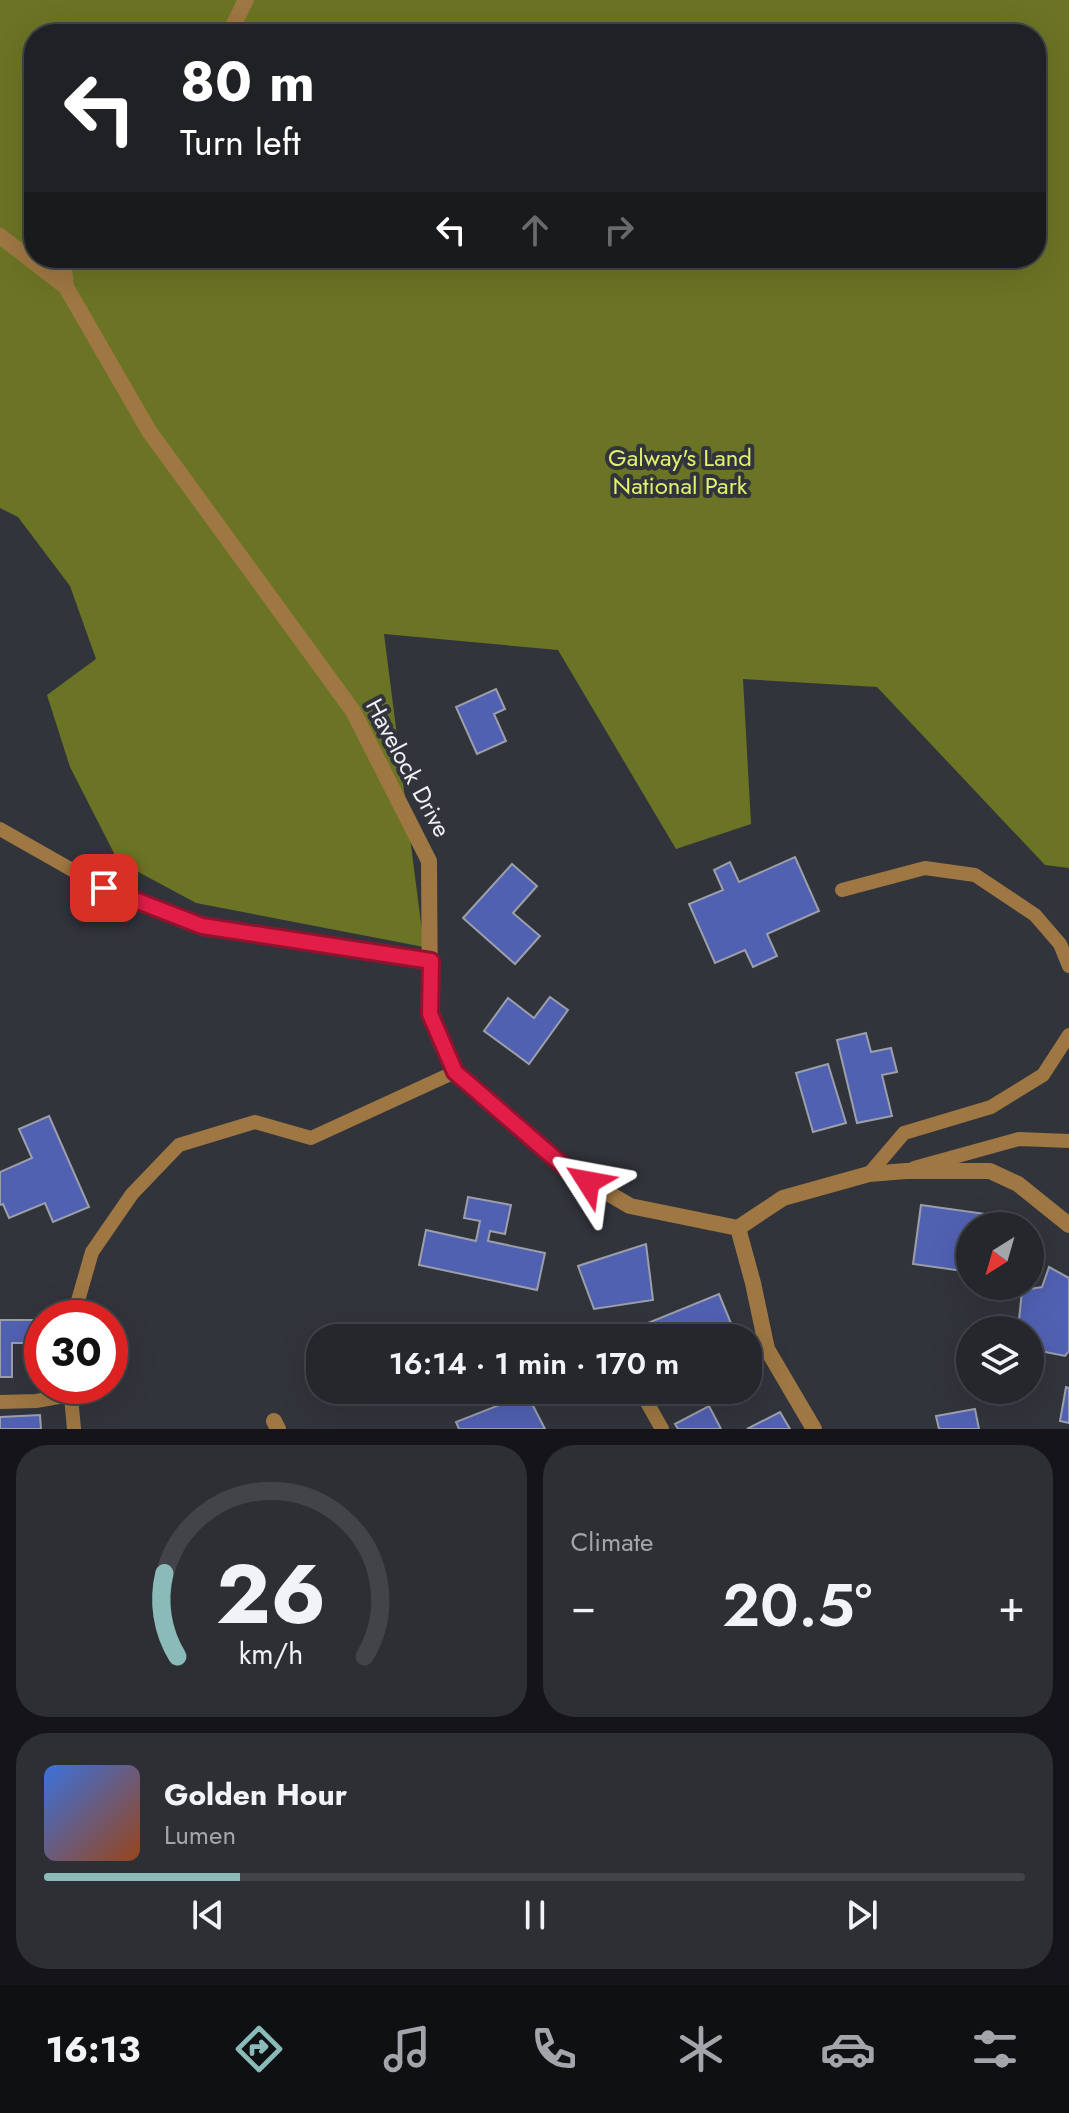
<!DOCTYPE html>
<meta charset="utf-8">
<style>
body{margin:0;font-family:Jost,sans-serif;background:#2e2f35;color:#f1f3f6;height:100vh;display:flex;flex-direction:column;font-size:30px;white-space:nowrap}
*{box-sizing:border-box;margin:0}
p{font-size:26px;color:#a4a5aa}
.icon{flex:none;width:44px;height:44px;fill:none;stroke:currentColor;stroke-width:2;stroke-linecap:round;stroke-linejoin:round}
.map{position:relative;height:1429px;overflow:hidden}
.side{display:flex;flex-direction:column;gap:16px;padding:16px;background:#151519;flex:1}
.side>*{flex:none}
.hud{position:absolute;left:24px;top:24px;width:1022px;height:244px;border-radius:32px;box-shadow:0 8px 32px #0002,0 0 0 2px #424449;background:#202124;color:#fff;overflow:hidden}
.needle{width:52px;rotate:217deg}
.tools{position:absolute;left:956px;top:1212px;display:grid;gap:16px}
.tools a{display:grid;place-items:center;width:88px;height:88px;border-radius:50%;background:#26272d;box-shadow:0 8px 32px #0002,0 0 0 2px #424449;font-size:40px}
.speed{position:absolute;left:24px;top:1300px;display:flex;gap:16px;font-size:40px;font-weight:700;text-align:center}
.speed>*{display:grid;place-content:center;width:104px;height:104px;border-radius:50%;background:#26272d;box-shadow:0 8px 32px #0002,0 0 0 2px #424449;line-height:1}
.speed .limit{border:12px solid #d22;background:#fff;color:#111}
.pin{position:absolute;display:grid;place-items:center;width:68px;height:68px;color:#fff;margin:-34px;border-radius:16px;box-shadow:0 4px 12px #0006}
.me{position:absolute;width:88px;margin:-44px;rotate:304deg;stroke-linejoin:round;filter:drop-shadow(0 0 6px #0008)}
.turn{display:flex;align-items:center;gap:28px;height:168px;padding:0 24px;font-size:36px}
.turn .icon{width:104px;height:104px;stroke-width:2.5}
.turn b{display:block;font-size:56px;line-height:68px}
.lanes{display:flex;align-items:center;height:76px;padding:0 24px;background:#0003;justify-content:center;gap:40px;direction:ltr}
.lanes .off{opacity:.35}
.big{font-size:60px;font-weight:600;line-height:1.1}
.side .tile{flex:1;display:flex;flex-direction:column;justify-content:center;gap:12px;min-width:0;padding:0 28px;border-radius:32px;background:#2e2f35}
.side .dial{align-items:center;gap:0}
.dial svg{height:208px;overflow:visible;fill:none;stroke:#424449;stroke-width:7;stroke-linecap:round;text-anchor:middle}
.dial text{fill:#f1f3f6;stroke:none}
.song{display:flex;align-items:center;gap:24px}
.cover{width:96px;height:96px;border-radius:12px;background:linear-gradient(135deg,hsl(220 70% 55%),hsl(20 70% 35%))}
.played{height:8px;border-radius:4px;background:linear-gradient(90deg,#8bbbb9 20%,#424449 20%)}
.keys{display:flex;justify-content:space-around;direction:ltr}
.heat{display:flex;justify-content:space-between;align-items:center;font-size:44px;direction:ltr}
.side .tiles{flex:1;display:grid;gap:16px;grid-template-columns:1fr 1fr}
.tile:last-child{grid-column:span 2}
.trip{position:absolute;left:306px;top:1324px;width:456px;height:80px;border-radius:32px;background:#26272d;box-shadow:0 8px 32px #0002,0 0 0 2px #424449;font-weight:600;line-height:80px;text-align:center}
.tabs{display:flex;height:128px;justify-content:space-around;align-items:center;background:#0f1012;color:#a4a5aa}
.tabs .icon{width:56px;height:56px}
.tabs .active{color:#8bbbb9}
.tabs b{font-size:36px;color:#f1f3f6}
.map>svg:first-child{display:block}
.forest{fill:#6b7424;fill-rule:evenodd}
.building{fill:#5161b2;stroke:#9c9fa9;stroke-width:2}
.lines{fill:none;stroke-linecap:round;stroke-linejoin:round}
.service{stroke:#9e7742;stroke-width:14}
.minor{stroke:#9e7742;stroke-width:16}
.route-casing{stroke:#92132f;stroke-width:20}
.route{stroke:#e11d48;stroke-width:14}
.labels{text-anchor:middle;stroke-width:8;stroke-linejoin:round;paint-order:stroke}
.park-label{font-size:24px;fill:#e1f16a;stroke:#32343c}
.street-label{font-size:24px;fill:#f0f1f7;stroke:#32343c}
</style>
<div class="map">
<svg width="1069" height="1429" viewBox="0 0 1069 1429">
<rect width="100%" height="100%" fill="#32343c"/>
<!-- forest -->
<path class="forest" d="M0,0H1069V868L1045,865L877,687L743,679L751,824L676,849L558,650L384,634L424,947L196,903L118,861L70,767L47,695L96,659L70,586L18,517L0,508ZM34,34H1036V258H34Z"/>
<!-- building -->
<path class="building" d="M496,689L505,709L494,714L506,741L477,754L456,707Z
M795,857L819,911L767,934L777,956L753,967L745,950L715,963L689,904L723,890L714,870L730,862L739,882Z
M512,864L537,886L513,913L540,936L515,964L463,918Z
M550,997L568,1010L529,1064L484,1031L508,998L534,1018Z
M866,1033L871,1052L891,1048L897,1072L882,1075L892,1116L857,1123L837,1040Z
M828,1064L846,1123L813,1132L796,1073Z
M49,1116L89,1207L53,1222L45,1203L9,1218L3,1204L0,1205V1172L32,1158L19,1129Z
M468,1197L511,1205L505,1234L490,1231L488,1241L545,1253L537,1290L419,1265L426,1230L476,1241L480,1221L464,1218Z
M921,1205L1000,1216L998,1226H970V1272L913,1264Z
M646,1244L653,1300L594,1309L578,1266Z
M1049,1267L1069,1278V1351L1065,1356L1030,1349V1330H1018L1022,1290L1042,1287Z
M719,1294L737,1338H643L638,1327Z
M0,1320H42V1343H12V1377H0Z
M1066,1387L1069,1388V1423L1060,1421Z
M527,1394L545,1429H459L456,1422Z
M709,1406L721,1429H678L675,1424Z
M975,1409L979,1429H939L936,1416Z
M780,1412L790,1429H747Z
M40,1415L41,1429H0V1417Z"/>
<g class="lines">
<!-- service -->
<path class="service" d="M0,829L104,888L202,926L431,961
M842,890L925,868L975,875L1035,915L1060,944L1069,966
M914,1168L1019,1139L1069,1141
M869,1174L904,1133L991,1107L1043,1075L1069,1035
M73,1318L92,1252L132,1194L179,1145L255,1122L311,1138L455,1072
M70,1386L74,1429
M640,1390L662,1429
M0,1402L36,1401L70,1395"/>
<!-- minor -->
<path class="minor" d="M229,34L246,0
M0,236L66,287
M63,258L66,287L149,431L353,711L429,861L430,1014L455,1072L567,1169L630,1206L738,1228L783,1198L869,1174L906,1171H990L1018,1184L1069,1225
M738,1228L753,1283L767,1349L814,1429
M274,1421L278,1429"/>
</g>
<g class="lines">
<!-- route casing -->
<g class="route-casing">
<path id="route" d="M104,888L202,926L431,961L430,1014L455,1072L567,1169L588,1182"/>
</g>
<!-- route -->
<use href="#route" class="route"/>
</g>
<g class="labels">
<!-- park labels -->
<g class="park-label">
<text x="680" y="466">Galway's Land<tspan x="680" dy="28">National Park</tspan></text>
</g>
<!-- street labels -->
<g class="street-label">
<text transform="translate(408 768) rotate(62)" y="8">Havelock Drive</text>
</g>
</g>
</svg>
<div class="tools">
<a><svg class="needle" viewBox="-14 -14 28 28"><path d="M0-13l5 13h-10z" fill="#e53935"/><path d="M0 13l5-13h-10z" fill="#a4a5aa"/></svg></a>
<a><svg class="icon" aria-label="layers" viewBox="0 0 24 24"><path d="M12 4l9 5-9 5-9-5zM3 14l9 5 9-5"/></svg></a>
</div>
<div class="speed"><div class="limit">30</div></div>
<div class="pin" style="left:104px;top:888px;background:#d93025"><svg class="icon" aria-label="arrive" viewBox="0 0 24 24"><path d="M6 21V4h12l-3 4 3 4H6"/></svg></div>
<svg class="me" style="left:588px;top:1182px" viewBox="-20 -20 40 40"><path d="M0-17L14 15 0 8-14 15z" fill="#e11d48" stroke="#fff" stroke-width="4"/></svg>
<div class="trip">16:14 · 1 min · 170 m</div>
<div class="hud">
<div class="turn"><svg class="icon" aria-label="left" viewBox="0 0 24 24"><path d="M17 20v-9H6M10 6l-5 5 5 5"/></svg><div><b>80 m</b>Turn left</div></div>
<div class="lanes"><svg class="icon" aria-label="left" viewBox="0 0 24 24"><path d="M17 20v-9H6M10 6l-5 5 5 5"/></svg><svg class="icon off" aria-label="ahead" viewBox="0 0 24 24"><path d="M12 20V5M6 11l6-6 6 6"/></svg><svg class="icon off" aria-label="right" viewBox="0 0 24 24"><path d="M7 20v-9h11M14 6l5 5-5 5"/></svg></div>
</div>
</div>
<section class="side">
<div class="tiles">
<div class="tile dial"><svg viewBox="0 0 100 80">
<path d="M14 69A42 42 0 1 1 86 69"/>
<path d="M14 69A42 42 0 0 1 9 37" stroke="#8bbbb9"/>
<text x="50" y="56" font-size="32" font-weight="700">26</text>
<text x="50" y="72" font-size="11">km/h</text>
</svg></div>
<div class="tile"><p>Climate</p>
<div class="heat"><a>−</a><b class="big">20.5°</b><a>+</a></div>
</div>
<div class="tile">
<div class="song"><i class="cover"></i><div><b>Golden Hour</b><p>Lumen</p></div></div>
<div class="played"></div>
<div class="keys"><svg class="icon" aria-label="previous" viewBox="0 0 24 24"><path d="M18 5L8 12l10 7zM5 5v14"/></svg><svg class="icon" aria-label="pause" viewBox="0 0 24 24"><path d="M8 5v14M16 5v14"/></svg><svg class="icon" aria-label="next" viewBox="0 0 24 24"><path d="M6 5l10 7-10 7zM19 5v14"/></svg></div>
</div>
</div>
</section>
<nav class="tabs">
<b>16:13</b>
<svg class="icon active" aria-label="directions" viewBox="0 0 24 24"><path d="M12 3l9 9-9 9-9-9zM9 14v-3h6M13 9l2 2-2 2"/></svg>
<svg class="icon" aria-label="music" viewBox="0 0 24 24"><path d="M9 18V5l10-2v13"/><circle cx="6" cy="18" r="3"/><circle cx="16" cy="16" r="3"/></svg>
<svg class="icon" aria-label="phone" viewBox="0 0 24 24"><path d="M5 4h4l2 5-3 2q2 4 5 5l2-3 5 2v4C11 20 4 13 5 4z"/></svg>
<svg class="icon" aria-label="climate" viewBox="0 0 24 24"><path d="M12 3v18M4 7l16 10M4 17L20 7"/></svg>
<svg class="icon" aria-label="car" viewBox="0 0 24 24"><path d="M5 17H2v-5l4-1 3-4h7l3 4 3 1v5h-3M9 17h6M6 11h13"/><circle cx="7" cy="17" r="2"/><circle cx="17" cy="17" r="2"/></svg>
<svg class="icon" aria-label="filters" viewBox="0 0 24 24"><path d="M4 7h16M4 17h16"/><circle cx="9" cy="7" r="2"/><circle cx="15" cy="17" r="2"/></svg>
</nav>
